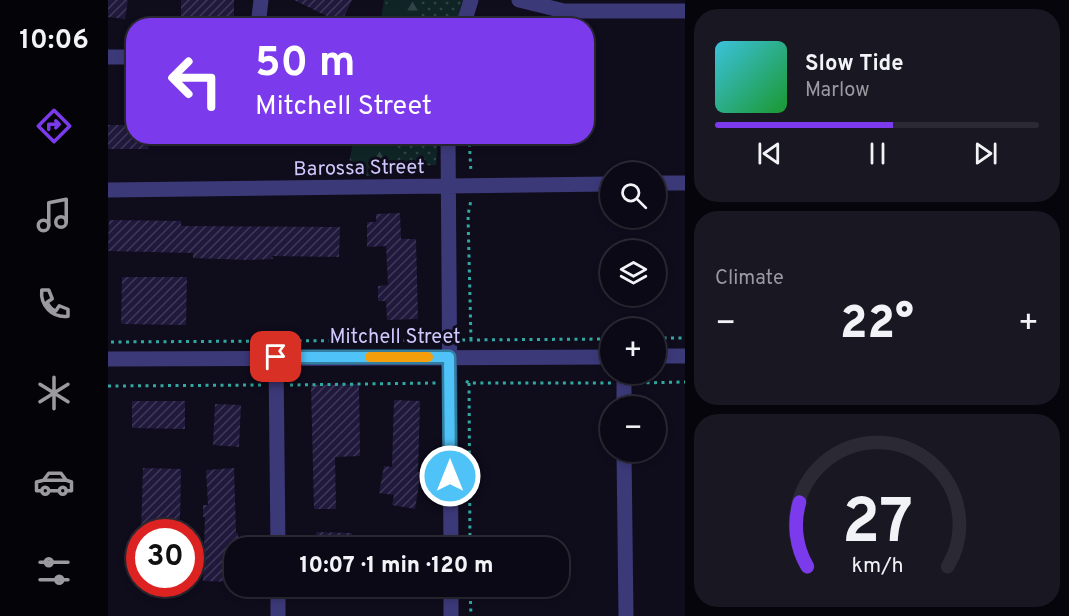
<!DOCTYPE html>
<meta charset="utf-8">
<style>
body{margin:0;font-family:Overpass,sans-serif;background:#191722;color:#f1f3f6;height:100vh;display:flex;flex-direction:column;font-size:22px;white-space:nowrap}
*{box-sizing:border-box;margin:0}
p{font-size:20px;color:#9a9aa0}
.icon{flex:none;width:33px;height:33px;fill:none;stroke:currentColor;stroke-width:2;stroke-linecap:round;stroke-linejoin:round}
.map{position:relative;flex:1;overflow:hidden}
.sheet{display:flex;flex-direction:column;gap:9px;padding:9px;background:#06050c;width:384px}
.sheet>*{flex:none}
.banner{position:absolute;left:18px;top:18px;width:468px;height:126px;border-radius:24px;box-shadow:0 3px 9px #0003,0 0 0 2px #2b2a34;background:#7c3aed;color:#fff;overflow:hidden}
.controls{position:absolute;left:492px;top:162px;display:grid;gap:12px}
.controls a{display:grid;place-items:center;width:66px;height:66px;border-radius:50%;background:#0b0915;box-shadow:0 3px 9px #0003,0 0 0 2px #2b2a34;font-size:30px}
.speed{position:absolute;left:18px;top:519px;display:flex;gap:12px;font-size:30px;font-weight:700;text-align:center}
.speed>*{display:grid;place-content:center;width:78px;height:78px;border-radius:50%;background:#0b0915;box-shadow:0 3px 9px #0003,0 0 0 2px #2b2a34;line-height:1}
.speed .limit{border:9px solid #d22;background:#fff;color:#111}
.pin{position:absolute;display:grid;place-items:center;width:51px;height:51px;color:#fff;margin:-26px;border-radius:12px;box-shadow:0 3px 9px #0006}
.me{position:absolute;width:66px;margin:-33px;rotate:0deg;stroke-linejoin:round;filter:drop-shadow(0 0 4px #0008)}
.turn{display:flex;align-items:center;gap:21px;height:126px;padding:0 30px;font-size:27px}
.turn .icon{width:78px;height:78px;stroke-width:2.5}
.turn b{display:block;font-size:42px;line-height:51px}
.big{font-size:45px;font-weight:800;line-height:1.1}
.sheet .card{flex:1;display:flex;flex-direction:column;justify-content:center;gap:9px;min-width:0;padding:0 21px;border-radius:24px;background:#191722}
.sheet .dial{align-items:center;gap:0}
.dial svg{height:156px;overflow:visible;fill:none;stroke:#2b2a34;stroke-width:7;stroke-linecap:round;text-anchor:middle}
.dial text{fill:#f1f3f6;stroke:none}
.song{display:flex;align-items:center;gap:18px}
.cover{width:72px;height:72px;border-radius:9px;background:linear-gradient(135deg,hsl(190 70% 55%),hsl(130 70% 35%))}
.played{height:6px;border-radius:3px;background:linear-gradient(90deg,#7c3aed 55%,#2b2a34 55%)}
.keys{display:flex;justify-content:space-around;direction:ltr}
.heat{display:flex;justify-content:space-between;align-items:center;font-size:33px;direction:ltr}
.trip{position:absolute;left:116px;top:537px;width:345px;height:60px;border-radius:24px;background:#0b0915;box-shadow:0 3px 9px #0003,0 0 0 2px #2b2a34;font-weight:800;line-height:60px;text-align:center}
main{display:flex;flex:1;min-height:0}
.menu{display:flex;flex-direction:column;width:108px;justify-content:space-around;align-items:center;background:#040408;color:#9a9aa0}
.menu .icon{width:42px;height:42px}
.menu .selected{color:#7c3aed}
.menu b{font-size:27px;color:#f1f3f6}
.map>svg:first-child{display:block}
.grass{fill:url(#grass-dots)}
.forest{fill:url(#forest-firs)}
.building{fill:url(#building-hatch)}
.lines{fill:none;stroke-linecap:round;stroke-linejoin:round}
.path{stroke:#31a9a3;stroke-width:3;stroke-dasharray:3 4.5;stroke-linecap:butt}
.minor{stroke:#3c3979;stroke-width:15}
.route-casing{stroke:#337fa1;stroke-width:15}
.route{stroke:#4fc3f7;stroke-width:10}
.slow{stroke:#f59e0b;stroke-width:10}
.labels{text-anchor:middle;stroke-width:6;stroke-linejoin:round;paint-order:stroke}
.street-label{font-size:20px;fill:#cfc9fd;stroke:#0f0c1c}
</style>
<main>
<nav class="menu">
<b>10:06</b>
<svg class="icon selected" aria-label="directions" viewBox="0 0 24 24"><path d="M12 3l9 9-9 9-9-9zM9 14v-3h6M13 9l2 2-2 2"/></svg>
<svg class="icon" aria-label="music" viewBox="0 0 24 24"><path d="M9 18V5l10-2v13"/><circle cx="6" cy="18" r="3"/><circle cx="16" cy="16" r="3"/></svg>
<svg class="icon" aria-label="phone" viewBox="0 0 24 24"><path d="M5 4h4l2 5-3 2q2 4 5 5l2-3 5 2v4C11 20 4 13 5 4z"/></svg>
<svg class="icon" aria-label="climate" viewBox="0 0 24 24"><path d="M12 3v18M4 7l16 10M4 17L20 7"/></svg>
<svg class="icon" aria-label="car" viewBox="0 0 24 24"><path d="M5 17H2v-5l4-1 3-4h7l3 4 3 1v5h-3M9 17h6M6 11h13"/><circle cx="7" cy="17" r="2"/><circle cx="17" cy="17" r="2"/></svg>
<svg class="icon" aria-label="filters" viewBox="0 0 24 24"><path d="M4 7h16M4 17h16"/><circle cx="9" cy="7" r="2"/><circle cx="15" cy="17" r="2"/></svg>
</nav>
<div class="map">
<svg width="577" height="616" viewBox="0 0 577 616">
<defs>
<pattern id="grass-dots" width="8" height="8" patternUnits="userSpaceOnUse" patternTransform="scale(1.5)"><rect width="8" height="8" fill="#0f2525"/><path d="M2 2h.1M6 6h.1" fill="none" stroke="#314346" stroke-width="1.8" stroke-linecap="round"/></pattern>
<pattern id="forest-firs" width="22" height="20" patternUnits="userSpaceOnUse" patternTransform="scale(1.5)"><rect width="22" height="20" fill="#0f2525"/><path d="M5 1l3.5 6h-7zM16 11l3.5 6h-7z" fill="#314346"/></pattern>
<pattern id="building-hatch" width="6" height="6" patternUnits="userSpaceOnUse" patternTransform="scale(1.5)"><rect width="6" height="6" fill="#20193c"/><path d="M-1 1l2-2M0 6l6-6M5 7l2-2" fill="none" stroke="#3f3959"/></pattern>
</defs>
<rect width="100%" height="100%" fill="#0f0c1c"/>
<!-- grass -->
<path class="grass" d="M276,0H355L347,25L272,26Z
M255,137H330L328,165L250,168Z"/>
<!-- forest -->
<path class="forest" d="M280,0H315L307,16L295,18V25H275Z
M246,137H282L289,153L285,171C261,174 259,184 241,163Z"/>
<!-- building -->
<path class="building" d="M0,0H20L17,19L0,17Z
M73,0H126V22L73,21Z
M186,0H244L233,23Z
M0,125H26V136H40V149H0Z
M292,213L293,239H308L310,319L279,320L278,301H270V286L280,285L278,246L259,247V222H268V214Z
M1,220L73,221V226L232,227L231,257L164,256L165,259L141,260L85,258V253L0,251Z
M14,277H79L78,325L13,324Z
M251,384L252,456L227,457L228,509H206L203,385Z
M286,400L312,401L310,472H313L307,509L284,505L286,495L271,493L276,466L284,467Z
M24,401H77V429L24,428Z
M107,404L133,405L131,447L105,445Z
M35,468L73,469L72,519H66V532H33Z
M126,468L128,533H130V548H126V582L95,581L97,517H95V505H100L98,470Z
M208,532L244,533V548H208Z"/>
<g class="lines">
<!-- path -->
<path class="path" d="M361,136L363,173
M548,338H577
M354,340L502,339
M363,340L360,215L363,200
M3,342L327,340
M358,381L361,383H503
M361,383L362,548
M531,383L577,382
M182,385L328,383
M0,386L154,385
M362,586L363,616"/>
<!-- minor -->
<path class="minor" d="M411,0L456,11H577
M150,26L153,0
M355,26L363,0
M0,57H26
M340,136L343,548
M548,183H577
M0,190L502,184
M548,356H577
M168,357L170,548
M0,359L502,357
M516,374V406
M516,452L518,616
M170,586V616
M343,586V616"/>
</g>
<g class="lines">
<!-- route casing -->
<g class="route-casing">
<path id="route" d="M168,357H341L342,476"/>
</g>
<!-- route -->
<use href="#route" class="route"/>
<!-- slow -->
<path class="slow" d="M262,357H320"/>
</g>
<g class="labels">
<!-- street labels -->
<g class="street-label">
<text transform="translate(251 167) rotate(-1)" y="7">Barossa Street</text>
<text x="287" y="343">Mitchell Street</text>
</g>
</g>
</svg>
<div class="controls">
<a><svg class="icon" aria-label="search" viewBox="0 0 24 24"><circle cx="10" cy="10" r="6"/><path d="M15 15l6 6"/></svg></a>
<a><svg class="icon" aria-label="layers" viewBox="0 0 24 24"><path d="M12 4l9 5-9 5-9-5zM3 14l9 5 9-5"/></svg></a>
<a>+</a>
<a>−</a>
</div>
<div class="speed"><div class="limit">30</div></div>
<div class="pin" style="left:168px;top:357px;background:#d93025"><svg class="icon" aria-label="arrive" viewBox="0 0 24 24"><path d="M6 21V4h12l-3 4 3 4H6"/></svg></div>
<svg class="me" style="left:342px;top:476px" viewBox="-20 -20 40 40"><circle r="17" fill="#4fc3f7" stroke="#fff" stroke-width="3"/><path d="M0-11L8 9 0 5-8 9z" fill="#fff"/></svg>
<div class="trip">10:07 · 1 min · 120 m</div>
<div class="banner">
<div class="turn"><svg class="icon" aria-label="left" viewBox="0 0 24 24"><path d="M17 20v-9H6M10 6l-5 5 5 5"/></svg><div><b>50 m</b>Mitchell Street</div></div>
</div>
</div>
<section class="sheet">
<div class="card">
<div class="song"><i class="cover"></i><div><b>Slow Tide</b><p>Marlow</p></div></div>
<div class="played"></div>
<div class="keys"><svg class="icon" aria-label="previous" viewBox="0 0 24 24"><path d="M18 5L8 12l10 7zM5 5v14"/></svg><svg class="icon" aria-label="pause" viewBox="0 0 24 24"><path d="M8 5v14M16 5v14"/></svg><svg class="icon" aria-label="next" viewBox="0 0 24 24"><path d="M6 5l10 7-10 7zM19 5v14"/></svg></div>
</div>
<div class="card"><p>Climate</p>
<div class="heat"><a>−</a><b class="big">22°</b><a>+</a></div>
</div>
<div class="card dial"><svg viewBox="0 0 100 80">
<path d="M14 69A42 42 0 1 1 86 69"/>
<path d="M14 69A42 42 0 0 1 10 36" stroke="#7c3aed"/>
<text x="50" y="56" font-size="32" font-weight="700">27</text>
<text x="50" y="72" font-size="11">km/h</text>
</svg></div>
</section>
</main>
